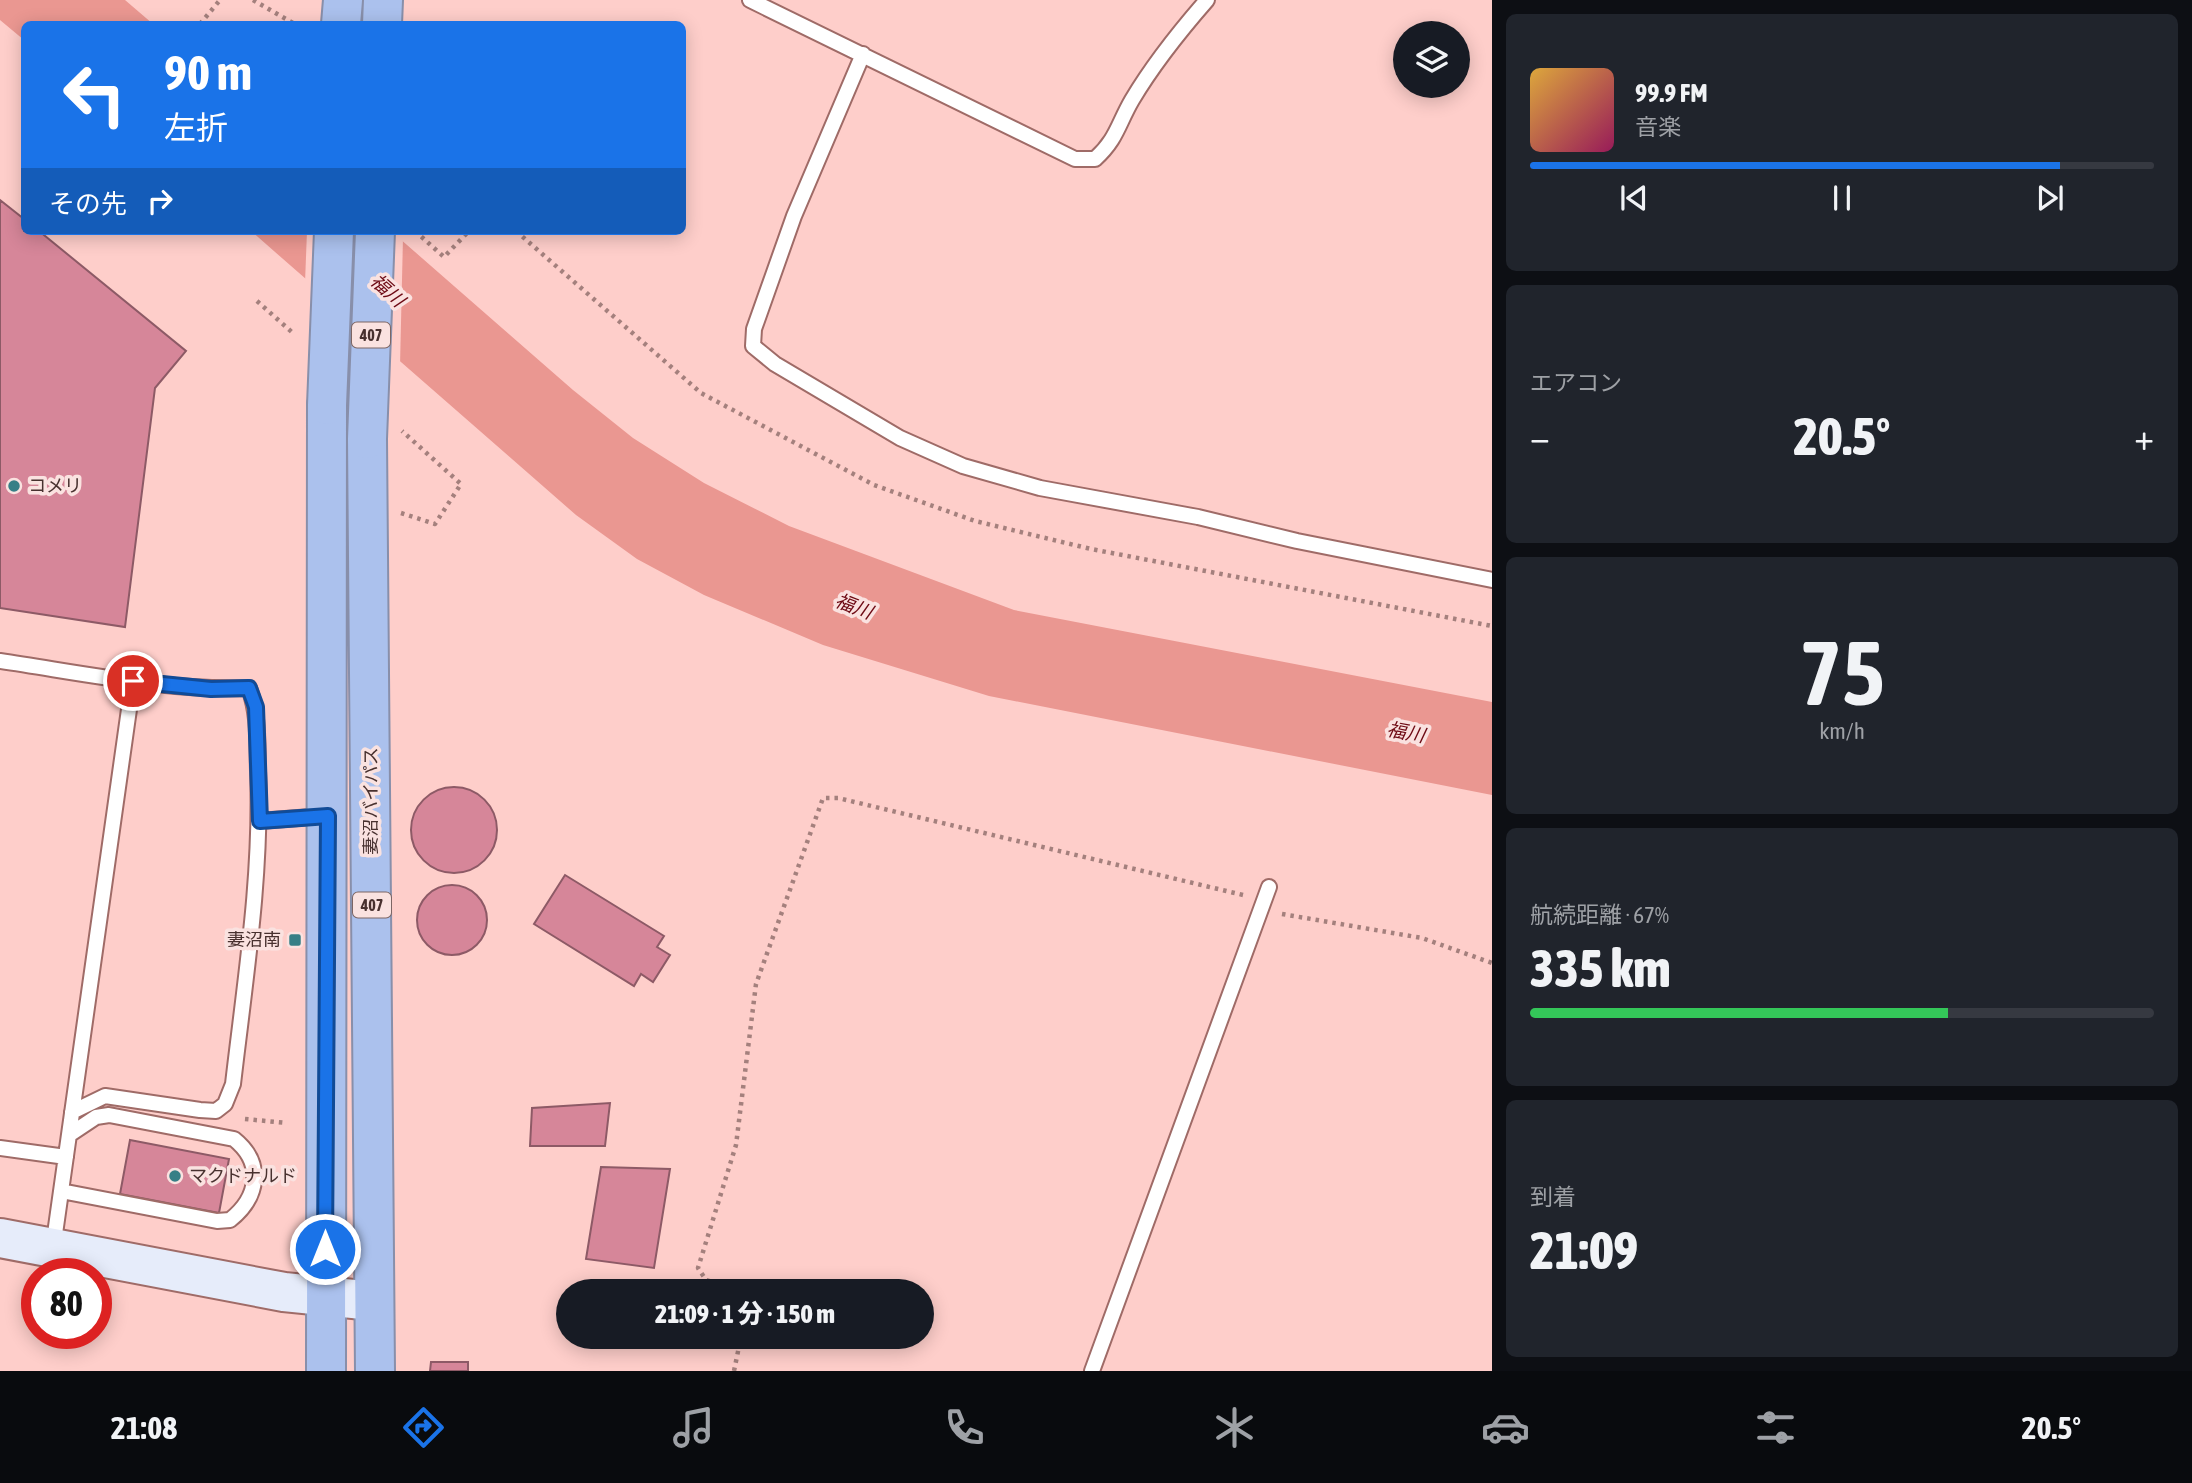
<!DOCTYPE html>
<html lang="ja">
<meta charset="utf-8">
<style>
body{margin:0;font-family:"Asap Condensed","Noto Sans JP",sans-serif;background:#20242c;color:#f1f3f6;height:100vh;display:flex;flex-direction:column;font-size:26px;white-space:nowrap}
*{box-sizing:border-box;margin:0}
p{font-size:23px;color:#9ea1a6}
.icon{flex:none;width:38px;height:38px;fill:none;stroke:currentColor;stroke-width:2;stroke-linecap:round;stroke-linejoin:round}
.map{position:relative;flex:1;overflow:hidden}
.side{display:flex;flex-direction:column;gap:14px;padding:14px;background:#0d0f14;width:700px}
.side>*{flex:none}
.top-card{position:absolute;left:21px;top:21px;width:665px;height:214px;border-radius:10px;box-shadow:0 4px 18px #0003;background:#1a73e8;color:#fff;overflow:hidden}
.controls{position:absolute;left:1393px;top:21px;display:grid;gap:14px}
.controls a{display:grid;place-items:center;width:77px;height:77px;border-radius:50%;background:#171b24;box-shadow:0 4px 18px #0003;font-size:35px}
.speed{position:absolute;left:21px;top:1258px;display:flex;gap:14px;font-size:35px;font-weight:700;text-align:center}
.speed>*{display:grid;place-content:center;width:91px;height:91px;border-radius:50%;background:#171b24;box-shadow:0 4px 18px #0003;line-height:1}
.speed .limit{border:10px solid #d22;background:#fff;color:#111}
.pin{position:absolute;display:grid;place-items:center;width:60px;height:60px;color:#fff;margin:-30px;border:4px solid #fff;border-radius:50%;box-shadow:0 2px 7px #0007}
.me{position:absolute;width:77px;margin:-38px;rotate:0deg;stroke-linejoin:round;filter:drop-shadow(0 0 5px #0008)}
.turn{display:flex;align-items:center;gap:24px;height:147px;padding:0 28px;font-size:32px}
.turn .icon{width:91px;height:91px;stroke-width:2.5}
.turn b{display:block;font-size:49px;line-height:60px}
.then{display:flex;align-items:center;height:66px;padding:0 28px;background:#0003;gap:14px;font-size:26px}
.big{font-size:52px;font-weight:800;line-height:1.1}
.side .card{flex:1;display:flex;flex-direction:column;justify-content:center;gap:10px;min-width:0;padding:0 24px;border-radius:10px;background:#20242c}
.side .dial{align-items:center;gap:0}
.dial b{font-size:91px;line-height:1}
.song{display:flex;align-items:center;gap:21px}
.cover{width:84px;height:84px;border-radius:10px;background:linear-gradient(135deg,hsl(40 70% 55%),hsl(330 70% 35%))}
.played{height:7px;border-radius:4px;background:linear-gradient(90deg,#1a73e8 85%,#363941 85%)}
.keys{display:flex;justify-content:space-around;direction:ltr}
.heat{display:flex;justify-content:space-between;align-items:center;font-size:38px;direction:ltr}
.charge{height:10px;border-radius:5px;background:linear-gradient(90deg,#34c759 67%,#363941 0)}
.trip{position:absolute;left:556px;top:1279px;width:378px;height:70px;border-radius:35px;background:#171b24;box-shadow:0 4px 18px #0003;font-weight:800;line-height:70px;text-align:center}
.tab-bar{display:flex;height:112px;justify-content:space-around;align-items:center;background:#090b0e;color:#9ea1a6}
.tab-bar .icon{width:49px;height:49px}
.tab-bar .selected{color:#1a73e8}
.tab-bar b{font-size:32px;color:#f1f3f6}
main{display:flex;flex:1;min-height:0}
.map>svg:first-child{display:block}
.water{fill:#ea9791}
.pier{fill:#fececa}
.building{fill:#d68699;stroke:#8d5a66;stroke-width:2}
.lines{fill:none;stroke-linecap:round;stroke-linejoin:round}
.lane-casing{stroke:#9f6b67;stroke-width:18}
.secondary-casing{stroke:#9f6b67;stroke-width:42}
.highway-casing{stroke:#888faa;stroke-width:42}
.path{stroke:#a4807d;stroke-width:4.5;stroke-dasharray:3.5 5;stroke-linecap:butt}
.lane{stroke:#fff;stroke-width:14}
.secondary{stroke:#e6ecfa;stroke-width:38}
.highway{stroke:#abc1ed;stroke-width:38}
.highway-bridge-casing{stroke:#888faa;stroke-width:42;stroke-linecap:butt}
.highway-bridge{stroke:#abc1ed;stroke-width:38}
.route-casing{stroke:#114b97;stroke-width:18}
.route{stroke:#1a73e8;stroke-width:12}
.poi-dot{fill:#377f86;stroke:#fae2e0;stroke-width:2.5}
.labels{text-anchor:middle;stroke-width:7;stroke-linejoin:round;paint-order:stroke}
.shield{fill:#fae2e0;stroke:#7d6664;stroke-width:2}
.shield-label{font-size:16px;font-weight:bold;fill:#48312f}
.poi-label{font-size:18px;fill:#48312f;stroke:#fae2e0;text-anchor:start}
.street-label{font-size:18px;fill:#48312f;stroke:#fae2e0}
.water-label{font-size:19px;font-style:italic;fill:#6d0913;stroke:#fae2e0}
</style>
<main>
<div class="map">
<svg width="1492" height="1371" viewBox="0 0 1492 1371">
<rect width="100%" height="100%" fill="#fececa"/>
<!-- water -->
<path class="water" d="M0,0H125L153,24H24V40L0,20Z
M251,231H391L573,390L633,438L704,483L789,526L1014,610L1492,702V795L989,696L823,645L704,595L637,559L576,515Z"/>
<!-- pier -->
<path class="pier" d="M307,231H396L403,237L400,366L305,283Z"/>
<!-- building -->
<path class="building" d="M0,200L24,219V231H39L186,351L155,388L125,627L0,608Z
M411 830a43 43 0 1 1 86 0a43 43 0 1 1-86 0Z
M565,875L664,936L657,947L670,955L653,982L641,974L634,986L534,924Z
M417 920a35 35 0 1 1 70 0a35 35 0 1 1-70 0Z
M610,1103L605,1146H530L532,1108Z
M130,1140L229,1159L219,1213L120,1194Z
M601,1167L670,1169L654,1268L586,1259Z
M431,1362H468V1371H430Z"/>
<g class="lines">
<!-- lane casing -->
<g class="lane-casing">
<path id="lane" d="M750,0L1075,159H1095C1117,139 1118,124 1132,100C1154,63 1179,32 1207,0
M863,54L794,216L754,329L753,346L775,364L900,438L963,466L1040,488L1198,517L1297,541L1492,580
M0,661C82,673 165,691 249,688C259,715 257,743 258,771C262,876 245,980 233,1084L225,1104L216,1111L200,1110L105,1096L72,1112
M259,821L324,816
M0,1148L66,1157
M61,1191L217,1221L230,1220C259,1197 264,1163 234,1139L109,1115L96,1117L69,1135
M53,1248L133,681
M1092,1371L1269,887"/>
</g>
<!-- secondary casing -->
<g class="secondary-casing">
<path id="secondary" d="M0,1238L284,1292L373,1301"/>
</g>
<!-- highway casing -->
<g class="highway-casing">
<path id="highway" d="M341,24L343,0
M382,24L383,0
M367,439L375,1371
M326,1371L327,405"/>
</g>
<!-- path -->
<path class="path" d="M253,0L293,23L303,24
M200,24L220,0
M415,231L444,257L469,231
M516,231L701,393L874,485L975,521L1091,549L1492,626
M257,301L294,334
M401,513L435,524L461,484L402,431
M1282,914L1422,938L1492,963
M245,1119L287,1123
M742,1292L706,1280L698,1268L736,1145L756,984L823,798H838L1243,895
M734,1371L741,1337"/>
<!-- lane -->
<use href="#lane" class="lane"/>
<!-- secondary -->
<use href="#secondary" class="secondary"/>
<!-- highway -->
<use href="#highway" class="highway"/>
<!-- highway-bridge casing -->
<g class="highway-bridge-casing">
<path id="highway-bridge" d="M327,405L334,231
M367,439L375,231"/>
</g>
<!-- highway-bridge -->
<use href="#highway-bridge" class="highway-bridge"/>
</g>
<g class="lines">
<!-- route casing -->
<g class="route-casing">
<path id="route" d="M133,681L211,689L249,688L256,707L260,821L328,816L325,1249"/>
</g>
<!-- route -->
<use href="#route" class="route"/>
</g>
<!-- markers -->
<g class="poi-dot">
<circle cx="14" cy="486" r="7"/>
<rect x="288" y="933" width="14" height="14" rx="3.5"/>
<circle cx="175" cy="1176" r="7"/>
</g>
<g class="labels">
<!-- shield labels -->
<g class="shield">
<rect x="352" y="322.5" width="38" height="25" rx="5"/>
<rect x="353" y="892.5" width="38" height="25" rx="5"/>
</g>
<g class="shield-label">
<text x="371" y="341">407</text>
<text x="372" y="911">407</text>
</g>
<!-- poi labels -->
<g class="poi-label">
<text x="28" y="492">コメリ</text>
<text x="281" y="946" text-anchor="end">妻沼南</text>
<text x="189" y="1182">マクドナルド</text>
</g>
<!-- street labels -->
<g class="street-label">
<text transform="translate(371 801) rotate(-90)" y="6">妻沼バイパス</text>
</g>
<!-- water labels -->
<g class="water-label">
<text transform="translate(388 290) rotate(42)" y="7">福川</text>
<text transform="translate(854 606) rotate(21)" y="7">福川</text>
<text transform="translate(1406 732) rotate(11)" y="7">福川</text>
</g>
</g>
</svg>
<div class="controls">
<a><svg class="icon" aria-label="layers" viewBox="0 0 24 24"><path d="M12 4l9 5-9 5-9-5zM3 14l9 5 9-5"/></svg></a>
</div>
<div class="speed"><div class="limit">80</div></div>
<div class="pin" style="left:133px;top:681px;background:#d93025"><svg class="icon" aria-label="arrive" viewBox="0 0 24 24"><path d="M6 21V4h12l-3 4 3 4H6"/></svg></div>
<svg class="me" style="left:325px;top:1249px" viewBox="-20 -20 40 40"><circle r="17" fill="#1a73e8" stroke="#fff" stroke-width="3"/><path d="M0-11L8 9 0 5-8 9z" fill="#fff"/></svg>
<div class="trip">21:09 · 1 分 · 150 m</div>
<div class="top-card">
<div class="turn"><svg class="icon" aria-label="left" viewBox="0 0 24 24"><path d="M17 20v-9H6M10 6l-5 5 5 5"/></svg><div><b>90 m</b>左折</div></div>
<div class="then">その先<svg class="icon" aria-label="right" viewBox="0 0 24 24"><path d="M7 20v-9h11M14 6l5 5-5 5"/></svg></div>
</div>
</div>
<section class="side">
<div class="card">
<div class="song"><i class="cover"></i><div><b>99.9 FM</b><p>音楽</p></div></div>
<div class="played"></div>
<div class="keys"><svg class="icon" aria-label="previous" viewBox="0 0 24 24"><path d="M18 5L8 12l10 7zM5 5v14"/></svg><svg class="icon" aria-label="pause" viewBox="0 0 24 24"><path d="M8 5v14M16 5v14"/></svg><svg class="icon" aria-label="next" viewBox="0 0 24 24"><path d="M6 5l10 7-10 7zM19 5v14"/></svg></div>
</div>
<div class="card"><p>エアコン</p>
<div class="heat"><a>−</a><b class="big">20.5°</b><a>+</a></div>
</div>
<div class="card dial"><b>75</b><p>km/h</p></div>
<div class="card"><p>航続距離 · 67%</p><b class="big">335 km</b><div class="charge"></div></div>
<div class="card"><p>到着</p><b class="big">21:09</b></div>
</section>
</main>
<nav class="tab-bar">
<b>21:08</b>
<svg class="icon selected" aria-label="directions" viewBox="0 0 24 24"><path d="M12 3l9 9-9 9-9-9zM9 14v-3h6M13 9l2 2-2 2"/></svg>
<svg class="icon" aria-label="music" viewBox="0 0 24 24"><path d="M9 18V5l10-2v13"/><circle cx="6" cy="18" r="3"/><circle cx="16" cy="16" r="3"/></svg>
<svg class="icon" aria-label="phone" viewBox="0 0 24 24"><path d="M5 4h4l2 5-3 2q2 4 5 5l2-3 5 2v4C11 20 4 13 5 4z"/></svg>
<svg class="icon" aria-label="climate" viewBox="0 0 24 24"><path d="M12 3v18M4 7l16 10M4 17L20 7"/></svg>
<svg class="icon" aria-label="car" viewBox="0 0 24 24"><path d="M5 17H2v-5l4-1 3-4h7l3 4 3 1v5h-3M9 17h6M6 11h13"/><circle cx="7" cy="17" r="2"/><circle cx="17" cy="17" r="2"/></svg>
<svg class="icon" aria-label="filters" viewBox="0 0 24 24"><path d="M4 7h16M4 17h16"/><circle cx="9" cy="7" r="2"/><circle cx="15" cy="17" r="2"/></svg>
<b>20.5°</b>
</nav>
